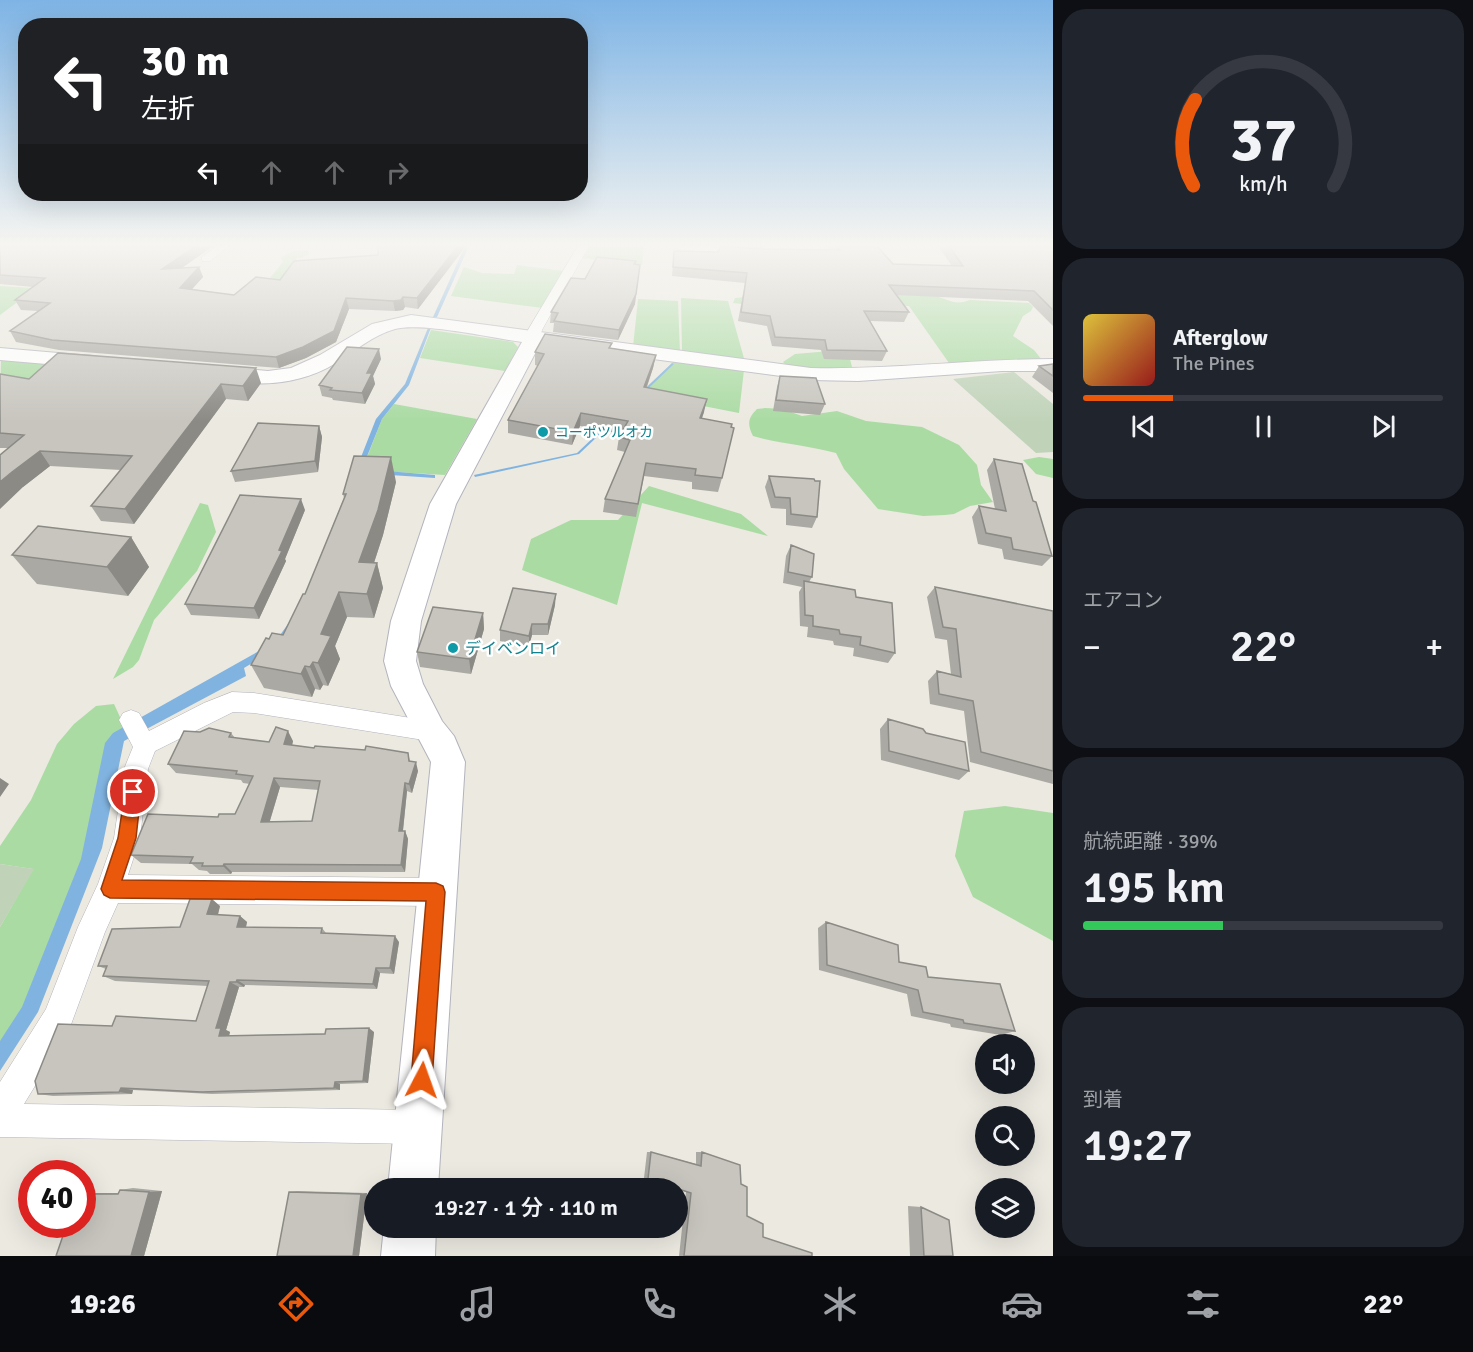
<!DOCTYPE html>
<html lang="ja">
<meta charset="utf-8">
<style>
body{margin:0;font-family:Signika,"Noto Sans JP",sans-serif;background:#20242c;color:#f1f3f6;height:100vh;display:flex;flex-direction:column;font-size:22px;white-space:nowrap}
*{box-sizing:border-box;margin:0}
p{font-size:20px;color:#9ea1a6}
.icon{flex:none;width:33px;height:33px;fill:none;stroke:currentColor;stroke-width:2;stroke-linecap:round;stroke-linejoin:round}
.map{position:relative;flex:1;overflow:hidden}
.details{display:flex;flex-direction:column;gap:9px;padding:9px;background:#0d0f14;width:420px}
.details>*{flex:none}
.top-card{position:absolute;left:18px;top:18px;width:570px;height:183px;border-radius:24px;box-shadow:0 6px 24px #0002;background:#202124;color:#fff;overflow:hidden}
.tools{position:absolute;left:975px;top:1034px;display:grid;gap:12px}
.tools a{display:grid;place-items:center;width:60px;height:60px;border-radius:50%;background:#171b24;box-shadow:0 6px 24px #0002;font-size:30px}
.speed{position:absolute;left:18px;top:1160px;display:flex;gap:12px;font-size:30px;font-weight:700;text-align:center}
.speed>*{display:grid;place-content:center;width:78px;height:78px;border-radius:50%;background:#171b24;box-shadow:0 6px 24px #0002;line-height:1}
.speed .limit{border:9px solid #d22;background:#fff;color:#111}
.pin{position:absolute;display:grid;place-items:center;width:51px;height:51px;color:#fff;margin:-26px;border:3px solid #fff;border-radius:50%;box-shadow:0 2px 6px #0007}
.me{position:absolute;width:66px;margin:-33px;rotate:4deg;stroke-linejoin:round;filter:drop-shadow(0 0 4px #0008)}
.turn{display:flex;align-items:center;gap:21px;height:126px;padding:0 24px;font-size:27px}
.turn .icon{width:78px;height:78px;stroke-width:2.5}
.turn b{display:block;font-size:42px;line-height:51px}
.lanes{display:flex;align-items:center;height:57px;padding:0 24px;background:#0003;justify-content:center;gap:30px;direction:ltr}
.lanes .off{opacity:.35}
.big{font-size:45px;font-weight:600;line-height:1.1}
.details .card{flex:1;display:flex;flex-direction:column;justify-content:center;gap:9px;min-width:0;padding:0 21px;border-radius:24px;background:#20242c}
.details .dial{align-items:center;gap:0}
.dial svg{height:156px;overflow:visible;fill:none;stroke:#363941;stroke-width:7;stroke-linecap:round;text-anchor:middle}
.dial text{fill:#f1f3f6;stroke:none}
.song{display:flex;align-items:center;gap:18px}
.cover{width:72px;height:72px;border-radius:9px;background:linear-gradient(135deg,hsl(50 70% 55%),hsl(0 70% 35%))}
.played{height:6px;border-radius:3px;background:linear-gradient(90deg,#ea580c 25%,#363941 25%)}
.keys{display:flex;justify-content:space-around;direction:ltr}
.heat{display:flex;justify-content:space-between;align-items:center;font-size:33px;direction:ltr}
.charge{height:9px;border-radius:4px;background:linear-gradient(90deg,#34c759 39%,#363941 0)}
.trip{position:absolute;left:364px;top:1178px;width:324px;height:60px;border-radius:30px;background:#171b24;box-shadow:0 6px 24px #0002;font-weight:600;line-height:60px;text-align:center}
.menu{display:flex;height:96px;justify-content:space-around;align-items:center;background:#090b0e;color:#9ea1a6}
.menu .icon{width:42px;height:42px}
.menu .current{color:#ea580c}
.menu b{font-size:27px;color:#f1f3f6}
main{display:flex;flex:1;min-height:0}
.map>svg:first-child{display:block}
.green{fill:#aadba3}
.cemetery{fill:#c0d3b9}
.water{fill:#80b3e0}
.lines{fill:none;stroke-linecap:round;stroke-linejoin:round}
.stream{fill:#80b3e0;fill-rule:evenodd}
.street-casing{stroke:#b3b3bd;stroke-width:1}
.secondary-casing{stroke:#b3b3bd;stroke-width:2}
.street{fill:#fff;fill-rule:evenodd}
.secondary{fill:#fff;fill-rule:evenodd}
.wall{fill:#aba9a3;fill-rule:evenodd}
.shaded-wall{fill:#8b8a85}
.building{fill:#c7c5be;stroke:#8b8a85;stroke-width:1.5;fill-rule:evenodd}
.route{fill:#ea580c;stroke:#983908;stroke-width:1.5}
.culture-dot{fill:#0f9aa8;stroke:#fff;stroke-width:2}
.labels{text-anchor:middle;stroke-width:5;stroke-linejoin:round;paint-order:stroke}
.far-culture-label{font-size:14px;fill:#0d838f;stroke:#fff;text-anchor:start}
.culture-label{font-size:16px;fill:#0d838f;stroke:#fff;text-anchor:start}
</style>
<main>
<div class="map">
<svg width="1053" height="1256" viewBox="0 0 1053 1256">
<rect width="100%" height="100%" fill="#ebe9e0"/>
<!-- green -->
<path class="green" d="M588,246H644L642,265L582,258Z
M294,251H308L309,254L301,258L297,257L288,282L235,295L274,281L270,278L283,262L281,257Z
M517,265L564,271L543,308L451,296L464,267L482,273L514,274Z
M0,286L32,288L27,295L0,315Z
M881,291C896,292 914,290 929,294C945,297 953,307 970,300L1029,303L1033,307L1031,311L1023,316L1013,336L1034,350L1042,360L949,363L909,306L870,305Z
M746,297L850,359L853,371L788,367L783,362L795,354L830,351L750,305L733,303L735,298Z
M681,298L728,301L745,362L682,353Z
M638,299L678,301L680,353L633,347Z
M431,330L513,342L518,347L505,371L420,358Z
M1,360L44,363L40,374L0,399Z
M674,361L744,370L739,413L642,394Z
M394,404L477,419L445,475L362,470L382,419Z
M765,408L783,409L802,416L837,411L866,421L922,427L959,445L977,465L981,485L993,502L970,506L954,514L945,515L923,516L878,509L844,469L836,453C808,445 780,444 753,436C747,424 748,418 757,409Z
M1039,457L1053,459V478L1036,474L1023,460Z
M649,486L741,514L768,536L642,503L617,605L522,570L531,539L571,520H618Z
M200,503L208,505L216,532L197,571L154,620L139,660L133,667L113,679Z
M114,704L125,728L83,857L22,1009L0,1042V927L33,869L0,864V846L31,800L57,744L74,724L96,706Z
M1005,806L1053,813V941L973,897L955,856L964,811Z"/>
<!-- cemetery -->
<path class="cemetery" d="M1014,372L1053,404V452L1036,453L953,379Z
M0,864L34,869L0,927Z"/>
<!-- water -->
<path class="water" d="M435,317L409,385L382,419L362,469L435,475V478L361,473L307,611L281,646L244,668L246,676L124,741L102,848L38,1012L0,1071V1041L22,1007L81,859L105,743L113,733L275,642L304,602L376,419L405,384L428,328Z
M672,363L674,364L579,454L475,477L474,475L577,453Z"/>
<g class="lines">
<!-- stream -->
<path class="stream" d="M465,246H469L437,317L433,318V317Z"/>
<!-- street casing -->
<g class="street-casing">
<path id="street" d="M217,246H229L210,261H202V257Z
M578,246H589L542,330L539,341H529L528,330Z
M672,246C690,246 737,242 751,253L745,256L677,249Z
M232,692L254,693L430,721L438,724L442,731L438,738L430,741L254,713L233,712L155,751L148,769L140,838L128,875L436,878L446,882L450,892L446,902L436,906L118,903L105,932L69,1030L24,1104L418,1110L430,1115L435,1127L430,1139L418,1144L0,1137V1082L46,1009L78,927L98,884L114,838L124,769L133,747L119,720L123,713L131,710L139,713L149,731L204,703Z"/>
</g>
<!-- secondary casing -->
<g class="secondary-casing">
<path id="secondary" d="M411,315L811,368C892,370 972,359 1053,359V371H1002L858,381L811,380L540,344L456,504L421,621L416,661L423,684L442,721L454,736L465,762L438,1188H388L431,762L391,686L384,661L391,621L430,504L522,342C492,338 422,322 395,329C373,335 355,351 336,363C299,386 253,388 212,377L209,373L212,369L219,367L268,371L291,368L320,355L372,324Z
M0,348L93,356L100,358L103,362L100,366L93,368L0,360Z
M384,1227H436L435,1256H381Z"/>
</g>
<!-- street -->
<use href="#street" class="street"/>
<!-- secondary -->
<use href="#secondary" class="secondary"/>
</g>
<!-- wall -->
<path class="wall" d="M0,246H213L182,268L199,267L203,277L192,289L234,295L280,280L378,255V246H466L418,309L405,307L403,310L395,311L349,309L336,342L306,358L279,368L59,350L16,342L10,331L38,311L21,310L15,300L33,287L0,284Z
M738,246H763L762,249L829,250L826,246H877L893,264L952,266L938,246H1053V326L1028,301L896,295L909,312L904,322L870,321L887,351L882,361L824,359L821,350L772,346L767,326L738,321L745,283L672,276L674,251L718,252L762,249Z
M636,261L635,304L618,340L553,332L554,323H550L551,312L585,279Z
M611,348L656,355L653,368L647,387L704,412L702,418L722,478L718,492L692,489V482L644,476L636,517L603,512L605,499L625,452L617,450L619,437L621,434L580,426L572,445L508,433V420L538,366L535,365V352Z
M381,359L373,376L375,384L365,404L333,400L332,398L322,396L319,385Z
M1053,364V393L1032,377L1039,366Z
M0,374L29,379L261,383L248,401L226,399L134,524L101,521L91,506L121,470L50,466L23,487L8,448H0Z
M780,376L825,404L820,415L773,411L777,387Z
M319,426L322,437L318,472L235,482L231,471Z
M994,459L1033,501L1052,556L1042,566L1004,559L1002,549L978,544L972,517L979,506L995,509L987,470Z
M769,476L817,517L812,528L786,525V509L771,508L765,487Z
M396,482L383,535L374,563H377L383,588L374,618L347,617L335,646L340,659L328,686L323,685L320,690L315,689L312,697L264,688L251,665L269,639L283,635L305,594L344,498L343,494Z
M305,510L285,559L286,561L259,619L191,615L185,604Z
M131,537L149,567L128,596L37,584L12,555Z
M791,545L812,577L809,582L856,597L895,653L888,663L853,656L854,648L834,645L833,641L807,637L808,627L800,626L799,592L802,587L783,583L786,556Z
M935,587L1053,611V784L970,762L964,711L930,704L928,681L937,671L951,674L947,640L935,638L927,597Z
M555,605L548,635H532L529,646L500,641V630Z
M483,613L484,629L471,674L420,667L417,652Z
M888,719L926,733L969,771L959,780L881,760L880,729Z
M200,732L231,733L235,738L269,742L293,741L292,745L314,748L408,753L410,761L418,771L412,793L407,791L403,831H405L408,839L405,872H232L231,874H210L207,871L199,870L192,864L141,863L131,855L218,817L235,814L250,784L243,783L241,780L176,773L168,764ZM280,787L319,790L312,821H270Z
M220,906L218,915L240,916L247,922L246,928H322L326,933L399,942L394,974L380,973L377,989L245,985L244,987H239L226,1030L230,1032L229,1036L374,1032L368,1083L340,1084V1090L212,1094L133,1090L132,1094L53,1096L38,1094L112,1026L196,1021L208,986L115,981L103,976L106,969L98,966L180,927Z
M826,922L928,977L1015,1031L1001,1035L951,1027L950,1024L911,1016L907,994L819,970L818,928Z
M647,1152H651L696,1164V1152H702L741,1184L747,1216L763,1237L812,1256H679L686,1192L678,1189V1188H674L644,1178Z
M133,1188L162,1191L144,1256H56L82,1193H119L120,1190Z
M297,1191L367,1193L359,1256L289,1192Z
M908,1206L921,1207L953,1256H910Z"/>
<!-- shaded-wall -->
<path class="shaded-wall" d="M196,246H213L166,279L162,269Z
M458,246H466L418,309L417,298Z
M640,265L635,304L618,340L619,330Z
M199,267L203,277L184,298L180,288Z
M403,297L405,307L403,310L395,311L393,301Z
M346,298L349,309L336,342L306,358L279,368L276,357Z
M379,349L381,359L373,376L375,384L365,404L362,393L367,373Z
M656,355L653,368L642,400L644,387Z
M256,368L261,383L248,401L243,386Z
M221,384L226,399L134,524L125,509Z
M707,399L704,412L697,432L700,418Z
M581,413L580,426L572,445L573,432Z
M319,426L322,437L318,472L315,461Z
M40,451L50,466L23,487L0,509V482L12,472Z
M391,457L396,482L383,535L366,587L359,562Z
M301,499L305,510L285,559L286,561L259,619L254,608Z
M131,537L149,567L128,596L107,567Z
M377,563L383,588L374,618L367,594Z
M339,592L347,617L335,646L340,659L328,686L318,663L321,634Z
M556,594L555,605L548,635V624Z
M483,613L484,629L471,674L469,659Z
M532,624V635L529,646V636Z
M313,662L323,685L320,690L310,667Z
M305,666L315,689L312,697L301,674Z
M288,731L293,741L290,754L284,744Z
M416,762L418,771L412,793L409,784Z
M0,778L9,784L0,797Z
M274,778L280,787L267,830L261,822Z
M405,783L407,791L402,839L399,831Z
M405,831L408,839L405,872L401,865Z
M224,864L232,872L231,874L223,866Z
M212,899L220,906L216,921L207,914Z
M240,916L247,922L244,934L237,927Z
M395,936L399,942L394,974L390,968Z
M376,968L380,973L377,989L373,984Z
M237,980L245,985L244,987L236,982Z
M230,982L239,987L226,1030L230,1032L228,1039L219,1036L216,1028Z
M369,1028L374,1032L368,1083L363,1081Z
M335,1082L340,1084V1090L334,1088Z
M121,1088L133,1090L132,1094L119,1092Z
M162,1191L144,1256H131L149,1192Z
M367,1193L359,1256H353L361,1194Z"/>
<!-- building -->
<path class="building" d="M0,246H196L162,269L199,267L180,288L234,295L256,277L280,280L294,261L378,255V246H458L417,298L403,297L401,300L393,301L346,298L334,331L303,347L276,357L52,340L10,331L50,303L15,300L45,278L0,275Z
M721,246L760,249L840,250L836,246H877L893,264L963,266L949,246H1053V310L1034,291L889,285L909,312L864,311L887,351L827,350L825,340L775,337L770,316L741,312L747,273L673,267L674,251L718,252Z
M597,257L636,261L634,264L640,265L636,294L619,330L554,321L558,313L551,312L571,278L585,279Z
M545,334L612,343L609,348L656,355L644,387L707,399L700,418L732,424L731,427L734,428L722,478L695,475L696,469L646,463L638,504L605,499L630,440L619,437L628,421L581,413L573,432L508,420L544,354L535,352Z
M347,347L379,349L367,373H372L362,393L330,390L332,388L319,385Z
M58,353L256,368L243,386L221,384L125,509L91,506L132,456L40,451L12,472L0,482V455L24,435L0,433V374L29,379Z
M1053,364V376L1039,366Z
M780,376L816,378L825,404L776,400Z
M258,423L319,426L315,461L231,471Z
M354,456L391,457L378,510L359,562L377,563L367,594L339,592L321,634L331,636L318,663L313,662L310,667L305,666L301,674L251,665L266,638L269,639L272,633L283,635L303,594H305L346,494H343Z
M994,459L1022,464L1033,501L1036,502L1052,556L1013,549L1011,538L986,533L979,506L1006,511Z
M769,476L814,479L815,481H820L817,517L791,514L790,498L775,497Z
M240,495L301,499L279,550L282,551L254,608L185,604Z
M38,526L131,537L107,567L12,555Z
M791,545L814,554L812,577L788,572Z
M804,581L855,590L856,597L892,603L895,653L860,645L861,637L840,634L839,630L813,626V616L805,615Z
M935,587L1053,611V771L981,752L973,701L939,694L937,671L961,677L956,629L943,627Z
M513,588L556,594L548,624H532L529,636L500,630Z
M433,607L483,613L469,659L417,652Z
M888,719L923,729L926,733L965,742L969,771L889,751Z
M276,727L288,731L284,744L314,748L315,746L365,750L366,746L408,753L409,761L416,762L409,784L405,783L399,831H405L401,865L224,864L223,866H202L203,863H190L193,857L131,855L148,814L218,817L219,814H235L253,776L236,774L237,771L168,764L184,731L200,732L209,728L231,733L229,737L269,742ZM274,778L320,781L312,821L261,822Z
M190,899H212L207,914L240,916L237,927L322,928L321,933L395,936L390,968H376L373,984L237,980L236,982H230L216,1028H221L219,1036L325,1034L326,1029L369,1028L363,1081L335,1082L334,1088L202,1092L121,1088L119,1092L38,1094L35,1081L58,1024L112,1026L116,1016L196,1021L209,981L103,976L107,966H98L112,929L180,927Z
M826,922L898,945L899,962L926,967L928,977L1000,984L1015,1031L964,1023L963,1020L923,1012L918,990L827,965Z
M651,1152L701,1166L702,1152L740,1165L741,1184L747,1187V1216L763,1224V1237L812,1253V1256H684L691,1193L648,1179Z
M120,1190L149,1192L131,1256H56L67,1224H82V1194H118Z
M289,1192L361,1194L353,1256H277Z
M921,1207L949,1220L953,1256H924Z"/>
<!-- sky -->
<linearGradient id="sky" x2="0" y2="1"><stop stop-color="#7eb4e5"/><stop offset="0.58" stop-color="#f6f5f1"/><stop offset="1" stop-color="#f6f5f1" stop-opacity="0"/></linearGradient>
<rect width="1053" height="422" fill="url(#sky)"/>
<!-- route -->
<path class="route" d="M133,785L139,787L141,792L136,838L122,880L436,883L443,886L445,892L432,1080L429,1088L422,1091L414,1088L411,1080L426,901L110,898L104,895L101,889L118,838L125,792L127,787Z"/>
<!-- markers -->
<g class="culture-dot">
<circle cx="543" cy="432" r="6"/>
<circle cx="453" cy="648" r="6"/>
</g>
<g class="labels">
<!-- far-culture labels -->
<g class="far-culture-label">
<text x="555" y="437">コーポツルオカ</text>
</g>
<!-- culture labels -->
<g class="culture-label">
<text x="465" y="654">デイベンロイ</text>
</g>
</g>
</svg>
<div class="tools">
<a><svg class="icon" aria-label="sound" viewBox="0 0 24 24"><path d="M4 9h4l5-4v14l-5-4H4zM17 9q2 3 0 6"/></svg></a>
<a><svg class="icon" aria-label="search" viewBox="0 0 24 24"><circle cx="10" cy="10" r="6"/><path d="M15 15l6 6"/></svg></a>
<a><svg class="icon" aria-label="layers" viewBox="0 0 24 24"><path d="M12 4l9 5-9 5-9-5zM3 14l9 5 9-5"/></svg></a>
</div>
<div class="speed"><div class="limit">40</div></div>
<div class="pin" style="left:133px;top:792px;background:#d93025"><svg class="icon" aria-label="arrive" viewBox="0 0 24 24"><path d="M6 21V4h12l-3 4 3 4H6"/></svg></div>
<svg class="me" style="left:422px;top:1080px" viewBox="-20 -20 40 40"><path d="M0-17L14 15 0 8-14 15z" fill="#ea580c" stroke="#fff" stroke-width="4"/></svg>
<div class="trip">19:27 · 1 分 · 110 m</div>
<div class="top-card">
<div class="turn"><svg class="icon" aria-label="left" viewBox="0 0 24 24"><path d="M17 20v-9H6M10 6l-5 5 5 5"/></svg><div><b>30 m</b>左折</div></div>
<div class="lanes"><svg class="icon" aria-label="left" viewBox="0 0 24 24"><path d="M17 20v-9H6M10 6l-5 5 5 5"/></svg><svg class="icon off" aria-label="ahead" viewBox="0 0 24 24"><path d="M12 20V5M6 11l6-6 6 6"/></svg><svg class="icon off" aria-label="ahead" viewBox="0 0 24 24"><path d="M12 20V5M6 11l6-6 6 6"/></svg><svg class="icon off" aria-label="right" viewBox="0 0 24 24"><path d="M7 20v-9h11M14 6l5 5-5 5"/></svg></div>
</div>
</div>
<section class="details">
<div class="card dial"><svg viewBox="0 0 100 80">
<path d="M14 69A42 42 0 1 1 86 69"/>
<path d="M14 69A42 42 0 0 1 15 25" stroke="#ea580c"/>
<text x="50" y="56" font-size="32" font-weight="700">37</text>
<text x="50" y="72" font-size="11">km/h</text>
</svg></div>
<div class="card">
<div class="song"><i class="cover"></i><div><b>Afterglow</b><p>The Pines</p></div></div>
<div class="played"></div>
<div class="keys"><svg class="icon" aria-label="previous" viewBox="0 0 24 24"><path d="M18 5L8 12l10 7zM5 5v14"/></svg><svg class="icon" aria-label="pause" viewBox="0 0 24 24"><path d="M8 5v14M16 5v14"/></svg><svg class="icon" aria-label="next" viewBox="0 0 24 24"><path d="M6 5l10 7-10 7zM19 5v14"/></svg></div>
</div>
<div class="card"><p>エアコン</p>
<div class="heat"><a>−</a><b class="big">22°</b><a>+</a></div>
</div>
<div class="card"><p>航続距離 · 39%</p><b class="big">195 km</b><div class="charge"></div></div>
<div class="card"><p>到着</p><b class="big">19:27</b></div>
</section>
</main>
<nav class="menu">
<b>19:26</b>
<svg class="icon current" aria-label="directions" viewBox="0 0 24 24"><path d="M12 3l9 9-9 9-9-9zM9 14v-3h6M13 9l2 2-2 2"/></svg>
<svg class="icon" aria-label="music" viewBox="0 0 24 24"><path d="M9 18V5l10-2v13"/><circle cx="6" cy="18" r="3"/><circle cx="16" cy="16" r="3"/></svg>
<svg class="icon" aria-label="phone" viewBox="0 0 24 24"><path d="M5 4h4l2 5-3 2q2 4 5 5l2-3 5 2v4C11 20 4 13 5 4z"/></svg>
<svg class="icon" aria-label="climate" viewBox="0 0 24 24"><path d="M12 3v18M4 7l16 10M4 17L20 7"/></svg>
<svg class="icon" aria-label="car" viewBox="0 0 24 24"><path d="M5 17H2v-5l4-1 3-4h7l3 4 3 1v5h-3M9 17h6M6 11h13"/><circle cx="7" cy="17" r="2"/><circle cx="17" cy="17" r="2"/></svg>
<svg class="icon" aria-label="filters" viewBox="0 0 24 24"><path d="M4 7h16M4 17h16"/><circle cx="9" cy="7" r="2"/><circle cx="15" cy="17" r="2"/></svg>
<b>22°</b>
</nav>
